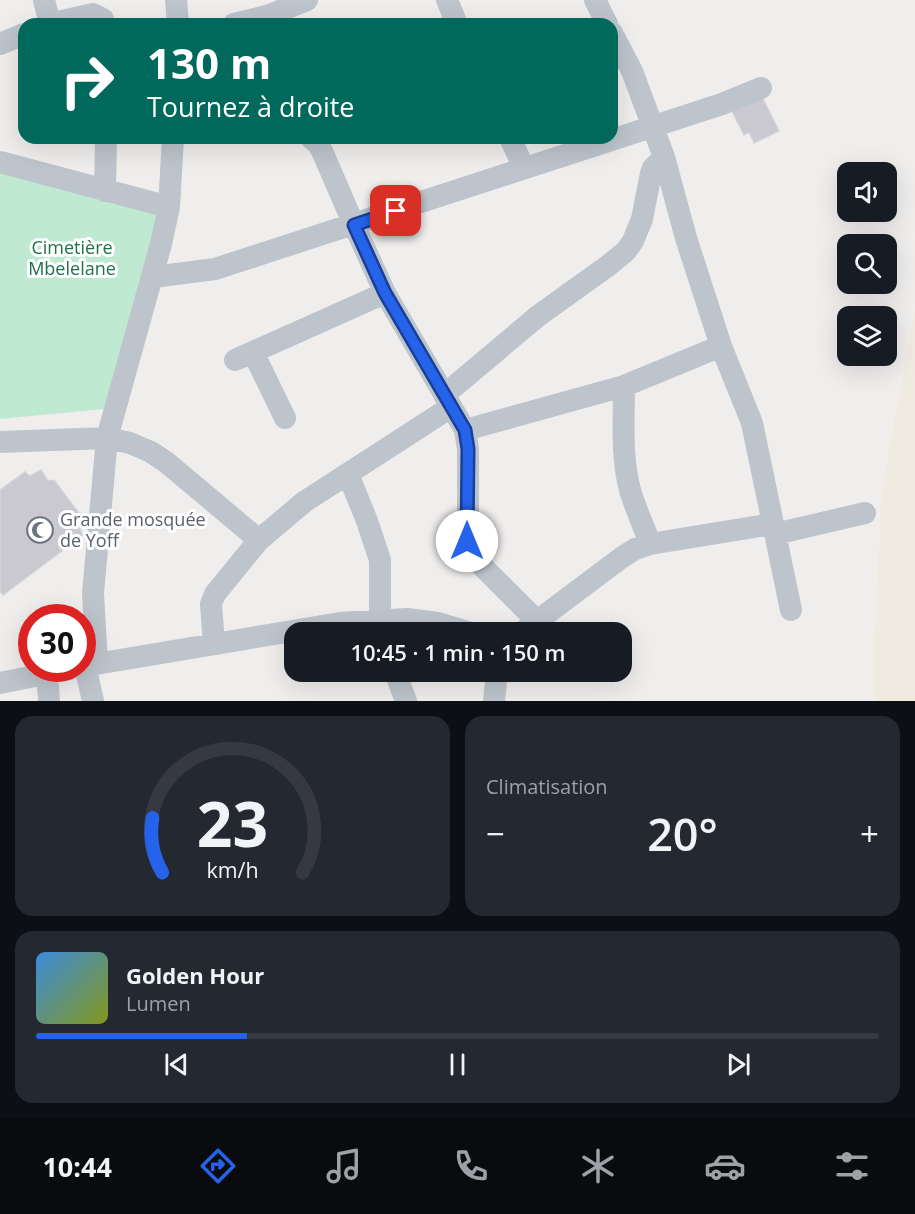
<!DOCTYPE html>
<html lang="fr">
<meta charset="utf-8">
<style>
body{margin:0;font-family:"Open Sans",sans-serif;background:#242831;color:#f1f3f6;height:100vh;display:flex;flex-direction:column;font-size:22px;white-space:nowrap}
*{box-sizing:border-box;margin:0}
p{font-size:20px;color:#9ea1a6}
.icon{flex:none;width:33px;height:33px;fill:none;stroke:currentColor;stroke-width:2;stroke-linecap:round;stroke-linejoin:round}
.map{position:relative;height:701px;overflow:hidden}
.details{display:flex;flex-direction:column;gap:15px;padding:15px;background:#0d0f14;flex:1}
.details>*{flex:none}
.hud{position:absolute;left:18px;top:18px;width:600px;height:126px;border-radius:18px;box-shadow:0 6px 24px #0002;background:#00695c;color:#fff;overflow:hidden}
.tools{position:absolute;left:837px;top:162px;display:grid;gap:12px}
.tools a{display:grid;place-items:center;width:60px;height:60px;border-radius:12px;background:#171b24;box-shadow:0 6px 24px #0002;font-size:30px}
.speed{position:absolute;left:18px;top:604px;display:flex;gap:12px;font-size:30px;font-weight:700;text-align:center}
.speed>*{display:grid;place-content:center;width:78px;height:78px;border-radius:50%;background:#171b24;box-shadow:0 6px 24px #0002;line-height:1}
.speed .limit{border:9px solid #d22;background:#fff;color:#111}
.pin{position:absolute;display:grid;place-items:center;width:51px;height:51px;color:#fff;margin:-26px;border-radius:12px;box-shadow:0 3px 9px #0006}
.me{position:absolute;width:66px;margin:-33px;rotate:0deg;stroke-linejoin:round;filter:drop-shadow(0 0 4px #0008)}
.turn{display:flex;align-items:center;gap:21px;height:126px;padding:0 30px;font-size:27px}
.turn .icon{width:78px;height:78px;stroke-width:2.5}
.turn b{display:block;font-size:42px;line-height:51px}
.big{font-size:45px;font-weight:600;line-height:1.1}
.details .card{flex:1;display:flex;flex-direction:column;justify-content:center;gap:9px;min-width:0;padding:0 21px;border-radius:18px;background:#242831}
.details .dial{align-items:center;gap:0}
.dial svg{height:156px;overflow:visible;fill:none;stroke:#363941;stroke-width:7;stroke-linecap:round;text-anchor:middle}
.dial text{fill:#f1f3f6;stroke:none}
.song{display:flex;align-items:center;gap:18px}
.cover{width:72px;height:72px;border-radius:9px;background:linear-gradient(135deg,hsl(210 70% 55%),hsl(70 70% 35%))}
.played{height:6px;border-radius:3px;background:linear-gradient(90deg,#2563eb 25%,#363941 25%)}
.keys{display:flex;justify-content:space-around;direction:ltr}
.heat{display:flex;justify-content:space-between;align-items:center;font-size:33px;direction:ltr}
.details .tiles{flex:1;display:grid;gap:15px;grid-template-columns:1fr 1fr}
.card:last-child{grid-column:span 2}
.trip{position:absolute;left:284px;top:622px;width:348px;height:60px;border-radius:18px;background:#171b24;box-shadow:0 6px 24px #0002;font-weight:600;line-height:60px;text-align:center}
.dock{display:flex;height:96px;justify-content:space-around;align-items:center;background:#090b0e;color:#9ea1a6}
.dock .icon{width:42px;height:42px}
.dock .on{color:#2563eb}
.dock b{font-size:27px;color:#f1f3f6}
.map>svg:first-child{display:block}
.green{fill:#c0e9d1}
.sand{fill:#efebe0}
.building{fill:#c9c9cf;stroke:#d2d4d8;stroke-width:1.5}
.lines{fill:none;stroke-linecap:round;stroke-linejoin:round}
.minor{stroke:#bdc4cb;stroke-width:22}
.route-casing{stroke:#184099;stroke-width:15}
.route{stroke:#2563eb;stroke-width:10}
.labels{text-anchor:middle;stroke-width:6;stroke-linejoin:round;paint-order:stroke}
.park-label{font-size:18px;fill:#22704c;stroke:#fff}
.worship-label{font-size:18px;fill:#5b616d;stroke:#fff;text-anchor:start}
</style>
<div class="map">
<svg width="915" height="701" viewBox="0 0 915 701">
<rect width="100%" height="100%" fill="#f0eded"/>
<!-- green -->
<path class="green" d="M0,163L161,209L104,409L0,419Z"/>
<!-- sand -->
<path class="sand" d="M915,310V701H875L874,648L882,490Z"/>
<!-- building -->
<path class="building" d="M759,91L779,131L754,143L749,132L744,135L729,105Z
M41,470L48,481L54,480L85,521L78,525L83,535L3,595L0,591V490L25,472L30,476Z"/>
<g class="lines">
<!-- minor -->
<path class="minor" d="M44,0L50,24
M176,0L178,24
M447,0L457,24
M595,0L607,24
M49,24L93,14L103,19L105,24
M234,24L270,15L307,0
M612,33L632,71L664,157L686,238L721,346L752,423L791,610
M0,44L24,34
M311,138L318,144L322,151L354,225L385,293L465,430L468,449V550L472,556L538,622
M510,138L524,168
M0,162L169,207
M105,191L106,138
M153,277L215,269L722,104L761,88
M253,352L285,418
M235,360L385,293
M624,386C624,421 621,456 630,490C635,508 644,526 650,544
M444,395L538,316L609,265L626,251L633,241L642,219L651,173L653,168L664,157
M465,430L624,386L721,346
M0,442L107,438L130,443L151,452L166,462L259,540
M348,474L367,521L380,560V620L382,633
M775,534L865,513
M521,633L621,558L635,549L650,544L773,524
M214,644L211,604L215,594L259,540L304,502L451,407
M97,663L93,593L107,438L161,244L169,207L173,138
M84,666L340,623L407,619L438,623L471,633
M85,666L93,701
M395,672L406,701
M47,674L49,701
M0,683L70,669
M494,701L497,672"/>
</g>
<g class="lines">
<!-- route casing -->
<g class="route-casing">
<path id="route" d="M396,211L354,225L385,293L465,430L468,449L467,541"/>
</g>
<!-- route -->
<use href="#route" class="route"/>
</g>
<!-- icons -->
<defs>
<g id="mosque-ring" transform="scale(1.35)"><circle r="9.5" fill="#fff" stroke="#6b7280" stroke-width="1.5"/><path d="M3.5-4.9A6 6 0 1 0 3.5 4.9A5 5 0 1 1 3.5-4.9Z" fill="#6b7280"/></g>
</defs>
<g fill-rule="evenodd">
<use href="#mosque-ring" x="40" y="530"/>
</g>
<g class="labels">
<!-- park labels -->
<g class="park-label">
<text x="72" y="254">Cimetière<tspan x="72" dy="21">Mbelelane</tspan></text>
</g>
<!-- worship labels -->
<g class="worship-label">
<text x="60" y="526">Grande mosquée<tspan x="60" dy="21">de Yoff</tspan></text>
</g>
</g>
</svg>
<div class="tools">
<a><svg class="icon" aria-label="sound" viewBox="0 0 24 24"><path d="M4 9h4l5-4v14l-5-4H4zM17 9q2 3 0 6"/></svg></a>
<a><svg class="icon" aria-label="search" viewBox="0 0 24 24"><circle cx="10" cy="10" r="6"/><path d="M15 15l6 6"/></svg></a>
<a><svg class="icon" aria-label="layers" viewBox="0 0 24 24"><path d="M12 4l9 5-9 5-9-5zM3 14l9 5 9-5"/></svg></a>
</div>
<div class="speed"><div class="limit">30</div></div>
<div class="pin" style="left:396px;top:211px;background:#d93025"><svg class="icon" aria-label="arrive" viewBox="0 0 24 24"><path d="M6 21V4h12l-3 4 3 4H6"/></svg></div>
<svg class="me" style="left:467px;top:541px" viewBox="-20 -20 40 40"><circle r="19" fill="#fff"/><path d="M0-13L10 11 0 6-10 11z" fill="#2563eb"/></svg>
<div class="trip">10:45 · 1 min · 150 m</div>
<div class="hud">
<div class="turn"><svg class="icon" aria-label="right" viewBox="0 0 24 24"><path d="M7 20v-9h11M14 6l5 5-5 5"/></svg><div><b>130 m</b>Tournez à droite</div></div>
</div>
</div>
<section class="details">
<div class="tiles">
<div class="card dial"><svg viewBox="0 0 100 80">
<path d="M14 69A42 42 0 1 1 86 69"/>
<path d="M14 69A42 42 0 0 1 9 41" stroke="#2563eb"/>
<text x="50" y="56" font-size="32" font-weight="700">23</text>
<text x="50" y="72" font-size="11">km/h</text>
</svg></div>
<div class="card"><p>Climatisation</p>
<div class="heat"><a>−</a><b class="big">20°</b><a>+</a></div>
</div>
<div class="card">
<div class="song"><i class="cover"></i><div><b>Golden Hour</b><p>Lumen</p></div></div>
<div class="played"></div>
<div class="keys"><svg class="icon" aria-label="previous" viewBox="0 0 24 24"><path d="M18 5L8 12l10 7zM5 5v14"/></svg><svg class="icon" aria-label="pause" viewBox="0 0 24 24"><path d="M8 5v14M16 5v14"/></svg><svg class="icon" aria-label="next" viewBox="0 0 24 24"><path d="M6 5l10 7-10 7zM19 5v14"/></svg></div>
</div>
</div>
</section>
<nav class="dock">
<b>10:44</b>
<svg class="icon on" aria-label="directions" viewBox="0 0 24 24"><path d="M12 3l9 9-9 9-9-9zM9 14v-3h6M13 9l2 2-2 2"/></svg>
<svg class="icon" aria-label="music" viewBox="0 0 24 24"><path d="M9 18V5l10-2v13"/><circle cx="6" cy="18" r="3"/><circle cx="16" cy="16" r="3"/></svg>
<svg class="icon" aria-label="phone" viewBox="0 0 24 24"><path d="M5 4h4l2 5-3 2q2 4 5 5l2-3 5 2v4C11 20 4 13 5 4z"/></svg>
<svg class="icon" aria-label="climate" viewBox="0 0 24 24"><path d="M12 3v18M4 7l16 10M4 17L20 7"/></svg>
<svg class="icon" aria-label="car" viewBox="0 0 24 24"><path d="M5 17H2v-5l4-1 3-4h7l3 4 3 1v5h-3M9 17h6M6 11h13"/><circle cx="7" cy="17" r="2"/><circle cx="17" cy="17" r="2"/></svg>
<svg class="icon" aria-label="filters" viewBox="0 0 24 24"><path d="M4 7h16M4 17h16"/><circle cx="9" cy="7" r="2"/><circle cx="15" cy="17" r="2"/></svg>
</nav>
